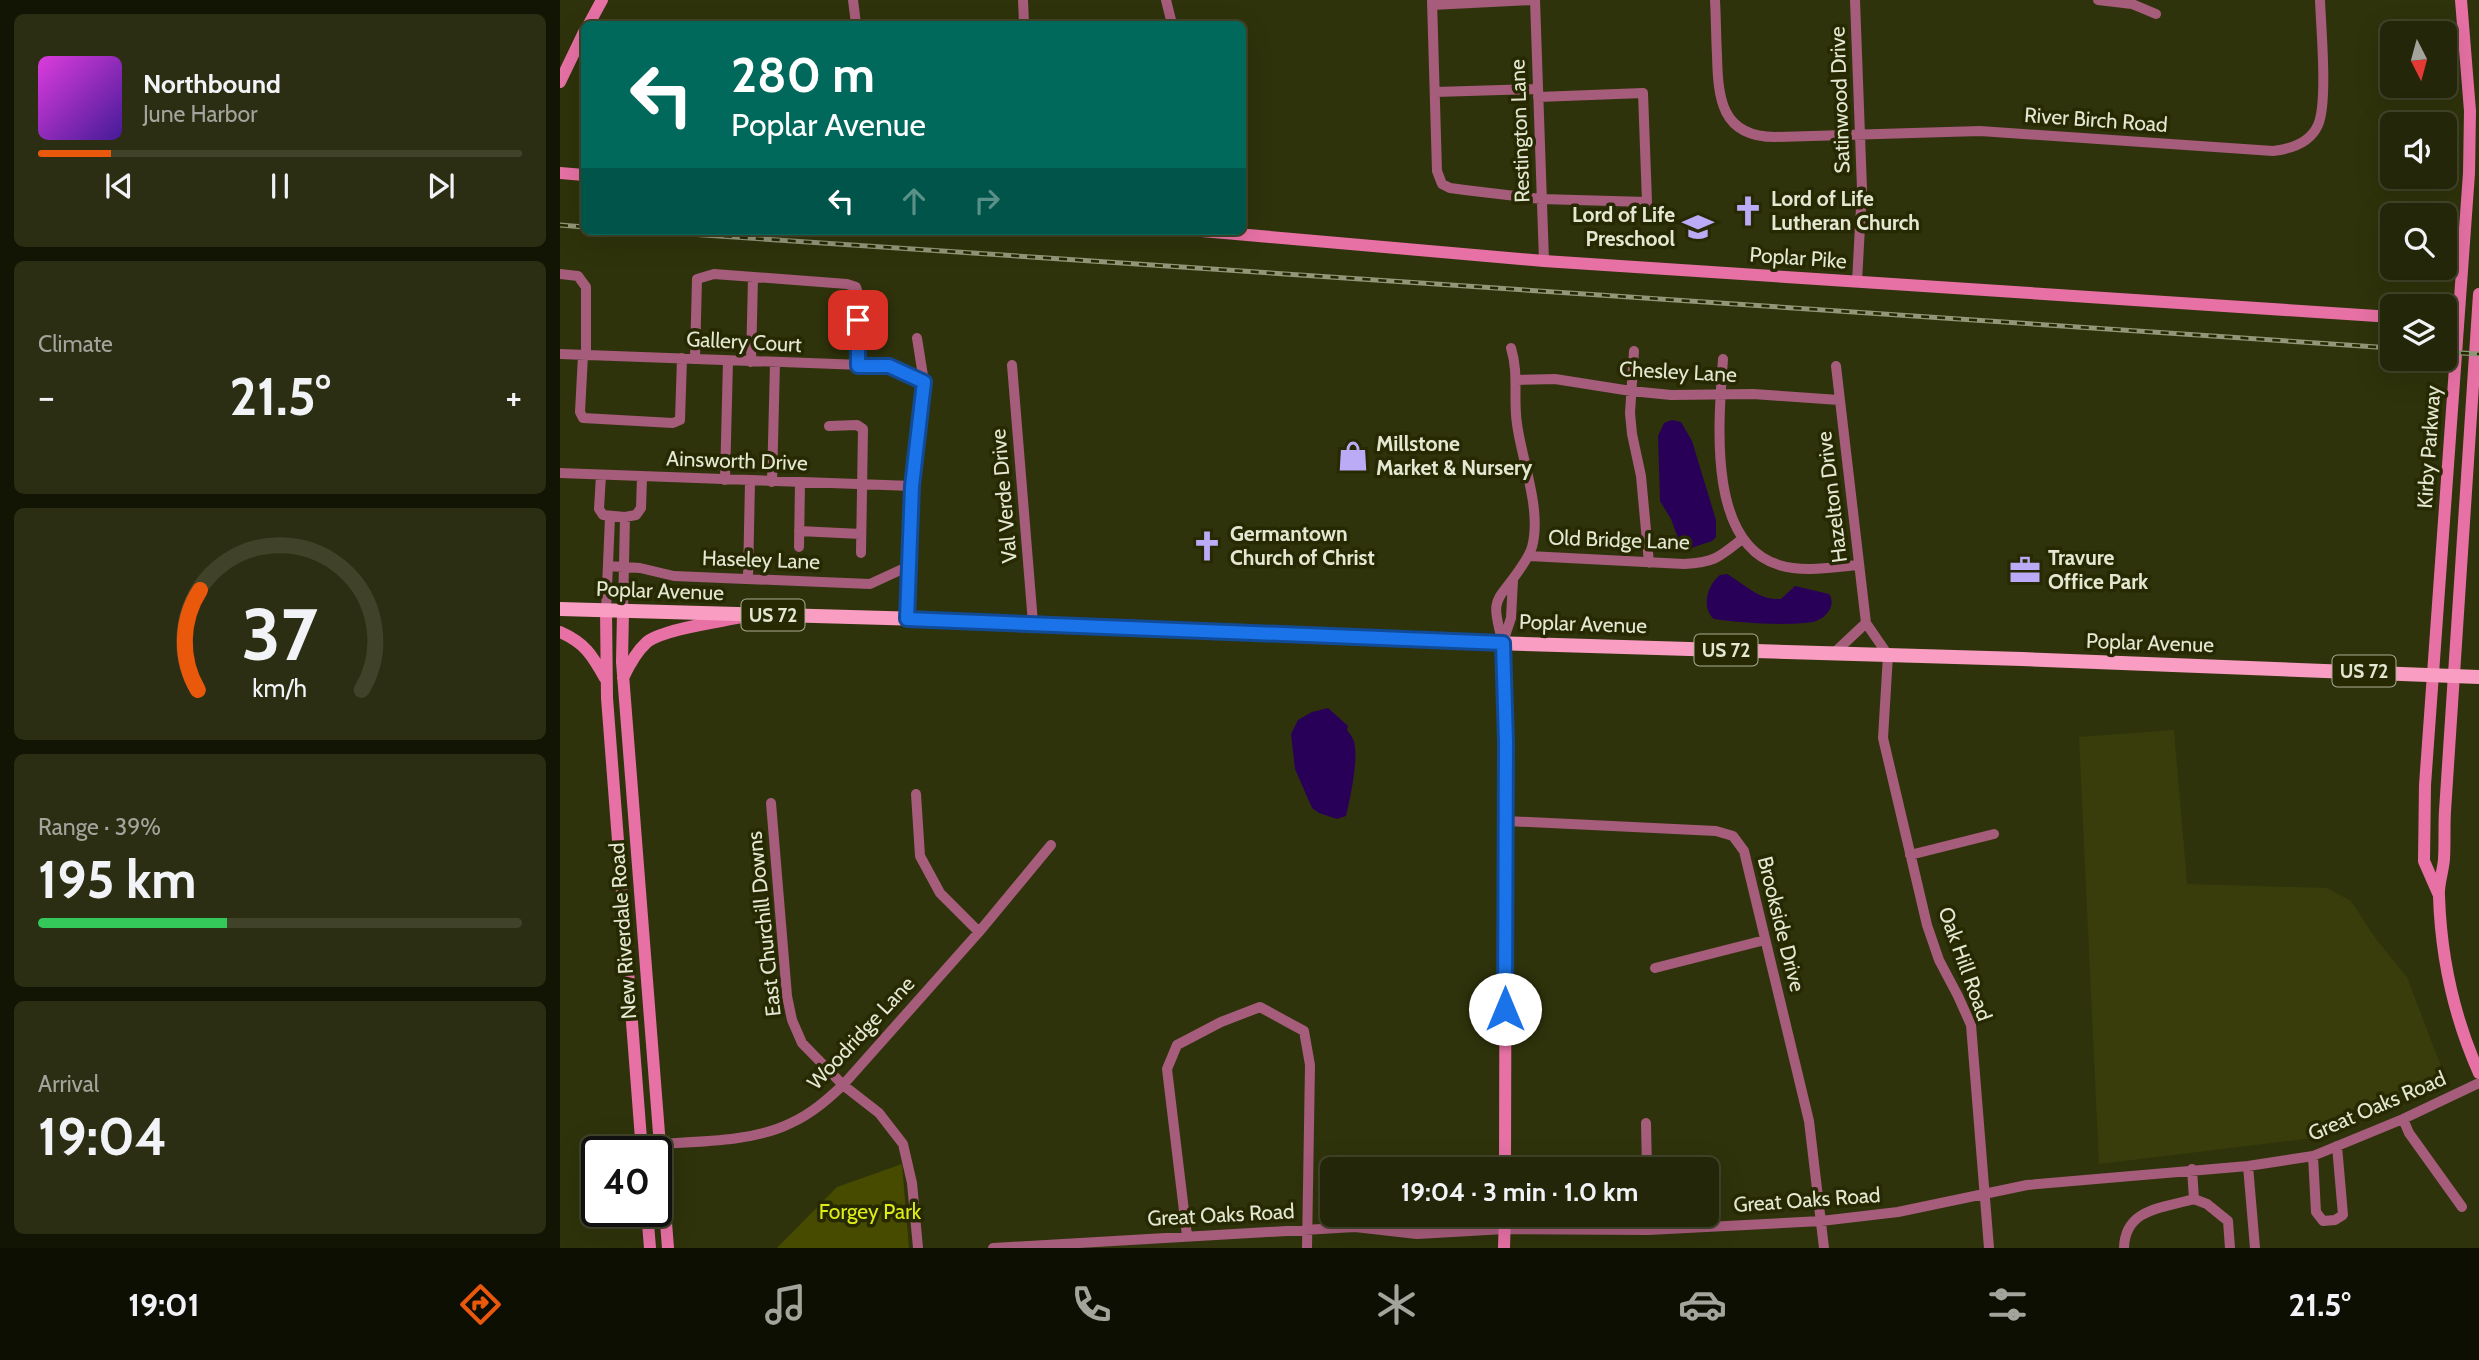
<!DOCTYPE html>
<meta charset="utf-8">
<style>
body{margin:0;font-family:Cabin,sans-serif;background:#2b2e12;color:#f1f3f6;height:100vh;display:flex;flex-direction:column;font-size:26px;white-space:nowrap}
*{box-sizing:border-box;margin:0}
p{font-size:23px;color:#a3a59c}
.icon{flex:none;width:38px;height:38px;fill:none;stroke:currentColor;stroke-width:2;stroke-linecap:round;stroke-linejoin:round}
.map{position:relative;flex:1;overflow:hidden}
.details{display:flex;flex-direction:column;gap:14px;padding:14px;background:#131504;width:560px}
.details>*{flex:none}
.hud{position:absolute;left:21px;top:21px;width:665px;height:214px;border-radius:10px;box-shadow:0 7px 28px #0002,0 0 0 2px #404329;background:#00695c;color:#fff;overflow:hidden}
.needle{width:46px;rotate:174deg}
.controls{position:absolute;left:1820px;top:21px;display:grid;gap:14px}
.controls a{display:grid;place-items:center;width:77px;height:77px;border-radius:10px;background:#232608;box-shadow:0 7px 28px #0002,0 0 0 2px #404329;font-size:35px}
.speed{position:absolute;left:21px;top:1136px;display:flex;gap:14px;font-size:35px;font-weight:700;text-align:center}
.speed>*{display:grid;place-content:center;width:91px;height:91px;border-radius:50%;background:#232608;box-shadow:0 7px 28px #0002,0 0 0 2px #404329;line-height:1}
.speed .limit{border:4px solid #111;border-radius:10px;background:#fff;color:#111}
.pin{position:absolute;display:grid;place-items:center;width:60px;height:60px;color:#fff;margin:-30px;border-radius:14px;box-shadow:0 4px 10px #0006}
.me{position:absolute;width:77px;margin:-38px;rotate:0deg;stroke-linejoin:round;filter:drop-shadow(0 0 5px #0008)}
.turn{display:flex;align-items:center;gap:24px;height:147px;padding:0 35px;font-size:32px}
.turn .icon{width:91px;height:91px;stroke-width:2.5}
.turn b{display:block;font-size:49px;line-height:60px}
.lanes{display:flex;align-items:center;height:66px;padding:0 35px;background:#0003;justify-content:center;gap:35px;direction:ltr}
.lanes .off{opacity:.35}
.big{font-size:52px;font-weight:700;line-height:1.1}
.details .card{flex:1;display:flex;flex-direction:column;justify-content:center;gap:10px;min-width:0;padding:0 24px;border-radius:10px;background:#2b2e12}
.details .dial{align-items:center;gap:0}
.dial svg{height:182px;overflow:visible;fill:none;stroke:#404329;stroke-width:7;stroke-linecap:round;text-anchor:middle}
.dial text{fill:#f1f3f6;stroke:none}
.song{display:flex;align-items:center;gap:21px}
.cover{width:84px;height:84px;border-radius:10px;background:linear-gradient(135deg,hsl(300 70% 55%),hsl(260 70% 35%))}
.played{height:7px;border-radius:4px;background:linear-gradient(90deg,#ea580c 15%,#404329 15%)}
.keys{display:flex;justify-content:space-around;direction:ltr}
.heat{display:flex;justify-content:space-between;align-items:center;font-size:38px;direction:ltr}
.charge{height:10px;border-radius:5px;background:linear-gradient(90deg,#34c759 39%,#404329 0)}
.trip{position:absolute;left:760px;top:1157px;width:399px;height:70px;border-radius:10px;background:#232608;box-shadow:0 7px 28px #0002,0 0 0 2px #404329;font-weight:700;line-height:70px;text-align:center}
.tabs{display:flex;height:112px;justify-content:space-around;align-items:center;background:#0e0f03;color:#a3a59c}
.tabs .icon{width:49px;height:49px}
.tabs .active{color:#ea580c}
.tabs b{font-size:32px;color:#f1f3f6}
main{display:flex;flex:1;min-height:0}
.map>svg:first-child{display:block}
.built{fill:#393d0b}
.green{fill:#464b00}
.water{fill:#280058}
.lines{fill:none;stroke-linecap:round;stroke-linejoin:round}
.street{stroke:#a65c7b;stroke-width:10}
.secondary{stroke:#e771a5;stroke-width:12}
.primary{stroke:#f99dc2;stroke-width:14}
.rail-casing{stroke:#939779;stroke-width:5}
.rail{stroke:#262901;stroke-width:2.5;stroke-dasharray:8;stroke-linecap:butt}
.route-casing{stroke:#114b97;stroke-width:18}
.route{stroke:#1a73e8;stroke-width:12}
.labels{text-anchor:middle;stroke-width:7;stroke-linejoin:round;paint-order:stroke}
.shield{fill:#262901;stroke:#abaf93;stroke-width:2}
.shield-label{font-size:19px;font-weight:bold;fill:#e4e8d2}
.street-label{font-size:21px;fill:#e4e8d2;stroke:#262901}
.poi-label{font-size:21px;font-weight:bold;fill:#e4e8d2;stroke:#262901;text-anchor:start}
.park-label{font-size:21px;fill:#deed19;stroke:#262901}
</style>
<main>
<section class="details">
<div class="card">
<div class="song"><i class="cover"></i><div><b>Northbound</b><p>June Harbor</p></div></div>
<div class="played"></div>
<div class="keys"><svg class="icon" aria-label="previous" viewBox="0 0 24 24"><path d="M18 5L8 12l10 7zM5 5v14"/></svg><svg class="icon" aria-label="pause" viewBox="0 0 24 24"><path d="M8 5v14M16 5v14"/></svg><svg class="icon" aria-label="next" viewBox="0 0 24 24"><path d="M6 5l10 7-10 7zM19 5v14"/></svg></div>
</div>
<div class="card"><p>Climate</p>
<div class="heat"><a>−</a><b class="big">21.5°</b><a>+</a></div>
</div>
<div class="card dial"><svg viewBox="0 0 100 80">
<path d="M14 69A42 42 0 1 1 86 69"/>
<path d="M14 69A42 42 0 0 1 15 25" stroke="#ea580c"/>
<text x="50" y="56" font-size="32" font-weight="700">37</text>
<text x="50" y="72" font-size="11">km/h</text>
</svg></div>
<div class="card"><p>Range · 39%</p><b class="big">195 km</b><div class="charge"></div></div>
<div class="card"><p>Arrival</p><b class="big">19:04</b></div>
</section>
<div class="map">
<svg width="1919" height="1248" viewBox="0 0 1919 1248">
<rect width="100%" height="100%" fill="#2f330b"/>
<!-- built -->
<path class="built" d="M1614,730L1627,884L1767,888L1791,901L1816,939L1847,977L1885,1077L1762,1137L1539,1164L1519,737Z"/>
<!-- green -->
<path class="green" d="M342,1164L349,1248H217L277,1187Z"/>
<!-- water -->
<path class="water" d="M1112,420L1121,422L1132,441L1156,520V537L1152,541L1131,548L1125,546L1118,538L1111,519L1100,501L1098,436L1104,423Z
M1167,574C1186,585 1198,600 1221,599L1235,586L1269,594C1277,605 1266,619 1253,622C1228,626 1180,623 1154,619C1141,608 1147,585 1160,575Z
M768,708L788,726L787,730C789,733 791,735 793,739C800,754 790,799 786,816L777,819L759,813L752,808L735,769L731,734L738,720L752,712Z"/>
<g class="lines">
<!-- street -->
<path class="street" d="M293,0L296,24
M463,0L464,24
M606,0L612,24
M872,0L877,171L882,184L890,188L905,190L981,199L1087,202L1083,93L978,97
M975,0L984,261
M1155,0C1156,18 1156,37 1157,55C1158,98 1161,137 1215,137L1420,131L1713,151C1731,149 1750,143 1758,125C1768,102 1761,29 1760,0
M1295,0L1302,189L1297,282
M1538,0L1572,4L1596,14
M872,5L972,0
M875,92L978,89
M0,274L18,276L26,287V355
M1074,351L1070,413L1072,434L1081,476L1089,563
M0,354L329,366L364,382
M23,355L20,412L23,418L113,423L120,420L122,358
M135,359L137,279L154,274L287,284L296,287L299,297L297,366
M1163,359C1159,419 1146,543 1219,565C1244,573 1274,567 1299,565
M191,362L193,278
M452,365L473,623
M1276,366L1306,623L1328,655L1323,738L1367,925L1379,960L1398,996L1411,1025L1429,1248
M956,380L995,379L1071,391L1111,395L1193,394L1279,400
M269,426L297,425L303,429L301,553
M0,473L352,486
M41,475L39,509L43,515L65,517L76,515L81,508L82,477
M165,480L168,361
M212,482L215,363
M239,531L301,534
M239,547L240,483
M969,556L1124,564C1155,562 1158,558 1182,539
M48,566L80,568L114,576L310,584L349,566
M188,579L190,481
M46,611L50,517
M63,612L65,517
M347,619L352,486L364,382L357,338
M943,642L951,618L953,580
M943,643C929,594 937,604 962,566C966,560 970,554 972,547C982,510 962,461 957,424C953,398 959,373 951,348
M1274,653L1306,623
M356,794L360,856L380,893L419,932
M211,803L227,996L232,1020L242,1043L283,1085L319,1113L343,1144L352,1183L358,1248
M946,821L1156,831L1173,836L1184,851L1249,1121L1264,1248
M1350,855L1434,834
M1095,968L1205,940
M1843,1119L1849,1133L1902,1207
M1086,1123L1087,1169
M82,1145C128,1141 189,1144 231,1123C251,1114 267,1100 283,1085L419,932L491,845
M1753,1156L1756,1212L1763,1221L1775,1220L1783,1215L1777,1146
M1688,1166L1695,1248
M1632,1169L1634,1199
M1634,1199L1647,1204L1668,1221L1670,1248
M1088,1214V1230
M627,1236L607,1069L617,1045L661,1022L700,1007L744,1031L750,1065L747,1248
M433,1248L795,1227L857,1234L945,1229L1088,1230L1261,1221L1338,1212L1467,1185L1688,1166L1753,1156L1843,1119L1919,1083
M1564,1248C1565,1208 1603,1208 1634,1199"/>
<!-- secondary -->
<path class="secondary" d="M29,24L42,0
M0,82L24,32
M0,173L24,175
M642,231L984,261L1832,317
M1919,294L1885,811C1884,827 1885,843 1884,859C1883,872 1878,884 1879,896C1881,958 1894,1017 1919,1073
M46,611L47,698L82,1152
M63,612L62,662L108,1248
M0,632C25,643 32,655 45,678
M943,643L946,742L945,1169
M63,678C69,665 76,652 87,642C104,629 159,622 182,617
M1878,893L1864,861L1865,785L1909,173L1910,111L1901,0
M87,1211L90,1248
M944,1248L945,1214"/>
<!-- primary -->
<path class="primary" d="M0,609L397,620L898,642L1462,659L1919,677"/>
<!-- rail casing -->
<g class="rail-casing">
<path id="rail" d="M0,225L24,227
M84,231L1832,348
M1885,352L1919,354"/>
</g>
<!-- rail -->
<use href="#rail" class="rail"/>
</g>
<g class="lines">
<!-- route casing -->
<g class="route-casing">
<path id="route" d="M298,320V366H329L364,382L352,486L347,619L943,643L946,742L945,1009"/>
</g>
<!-- route -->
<use href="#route" class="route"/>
</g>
<!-- icons -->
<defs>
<g id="church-bare" transform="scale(2.415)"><path d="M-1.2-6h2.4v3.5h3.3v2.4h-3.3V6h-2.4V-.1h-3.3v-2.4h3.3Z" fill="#bbaaf6" stroke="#262901" stroke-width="2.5" paint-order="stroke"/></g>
<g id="school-bare" transform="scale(2.415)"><path d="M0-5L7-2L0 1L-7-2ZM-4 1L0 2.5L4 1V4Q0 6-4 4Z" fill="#bbaaf6" stroke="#262901" stroke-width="2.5" paint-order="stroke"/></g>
<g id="shop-bare" transform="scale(2.415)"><path d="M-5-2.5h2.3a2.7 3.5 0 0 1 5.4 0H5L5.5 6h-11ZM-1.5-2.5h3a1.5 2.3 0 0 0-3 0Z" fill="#bbaaf6" stroke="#262901" stroke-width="2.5" paint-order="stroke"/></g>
<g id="office-bare" transform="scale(2.415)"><path d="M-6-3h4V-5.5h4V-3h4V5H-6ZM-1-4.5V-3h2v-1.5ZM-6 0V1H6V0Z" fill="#bbaaf6" stroke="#262901" stroke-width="2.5" paint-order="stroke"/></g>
</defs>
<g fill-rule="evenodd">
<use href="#church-bare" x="1188" y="211"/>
<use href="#school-bare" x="1138" y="227"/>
<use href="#shop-bare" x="793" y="456"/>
<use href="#church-bare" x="647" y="546"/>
<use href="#office-bare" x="1465" y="570"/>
</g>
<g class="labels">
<!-- shield labels -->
<g class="shield">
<rect x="181.5" y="599.5" width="63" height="31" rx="5"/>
<rect x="1134.5" y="634.5" width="63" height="31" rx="5"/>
<rect x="1772.5" y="655.5" width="63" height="31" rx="5"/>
</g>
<g class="shield-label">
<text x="213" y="622">US 72</text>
<text x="1166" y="657">US 72</text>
<text x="1804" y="678">US 72</text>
</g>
<!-- street labels -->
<g class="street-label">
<text transform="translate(1280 100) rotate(-92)" y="7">Satinwood Drive</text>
<text transform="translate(1536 120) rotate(4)" y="7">River Birch Road</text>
<text transform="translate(960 131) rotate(-92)" y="7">Restington Lane</text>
<text transform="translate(1238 258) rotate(4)" y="7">Poplar Pike</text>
<text transform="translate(184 342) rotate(3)" y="7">Gallery Court</text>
<text transform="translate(1118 372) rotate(3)" y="7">Chesley Lane</text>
<text transform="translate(1869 447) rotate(-86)" y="7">Kirby Parkway</text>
<text transform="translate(177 461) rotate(2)" y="7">Ainsworth Drive</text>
<text transform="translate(444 496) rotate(-95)" y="7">Val Verde Drive</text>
<text transform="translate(1272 497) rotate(-97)" y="7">Hazelton Drive</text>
<text transform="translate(1059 540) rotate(2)" y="7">Old Bridge Lane</text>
<text transform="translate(201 560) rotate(2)" y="7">Haseley Lane</text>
<text transform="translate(100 591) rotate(2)" y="7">Poplar Avenue</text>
<text transform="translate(1023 624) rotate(2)" y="7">Poplar Avenue</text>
<text transform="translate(1590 643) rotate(2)" y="7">Poplar Avenue</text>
<text transform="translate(204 924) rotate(-96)" y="7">East Churchill Downs</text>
<text transform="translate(1221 924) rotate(76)" y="7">Brookside Drive</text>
<text transform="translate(63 931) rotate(-94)" y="7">New Riverdale Road</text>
<text transform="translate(1405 964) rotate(70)" y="7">Oak Hill Road</text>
<text transform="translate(301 1033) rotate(-47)" y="7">Woodridge Lane</text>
<text transform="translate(1817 1106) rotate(-23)" y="7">Great Oaks Road</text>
<text transform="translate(1247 1200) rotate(-4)" y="7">Great Oaks Road</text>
<text transform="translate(661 1215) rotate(-3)" y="7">Great Oaks Road</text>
</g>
<!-- poi labels -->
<g class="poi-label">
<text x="1211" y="206">Lord of Life<tspan x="1211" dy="24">Lutheran Church</tspan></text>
<text x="1115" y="222" text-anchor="end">Lord of Life<tspan x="1115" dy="24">Preschool</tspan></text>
<text x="816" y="451">Millstone<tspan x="816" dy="24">Market &amp; Nursery</tspan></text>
<text x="670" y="541">Germantown<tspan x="670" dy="24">Church of Christ</tspan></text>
<text x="1488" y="565">Travure<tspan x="1488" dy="24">Office Park</tspan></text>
</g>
<!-- park labels -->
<g class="park-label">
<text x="310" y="1219">Forgey Park</text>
</g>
</g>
</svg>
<div class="controls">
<a><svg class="needle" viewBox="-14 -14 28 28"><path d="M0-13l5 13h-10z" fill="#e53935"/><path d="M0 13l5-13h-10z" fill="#a3a59c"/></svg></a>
<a><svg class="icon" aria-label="sound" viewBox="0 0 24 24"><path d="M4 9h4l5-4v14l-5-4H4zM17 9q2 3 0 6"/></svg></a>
<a><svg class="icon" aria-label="search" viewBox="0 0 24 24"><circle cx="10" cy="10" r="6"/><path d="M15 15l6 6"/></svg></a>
<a><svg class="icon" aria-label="layers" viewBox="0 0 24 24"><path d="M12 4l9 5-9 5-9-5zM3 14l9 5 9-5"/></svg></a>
</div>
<div class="speed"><div class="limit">40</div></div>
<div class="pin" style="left:298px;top:320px;background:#d93025"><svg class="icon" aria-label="arrive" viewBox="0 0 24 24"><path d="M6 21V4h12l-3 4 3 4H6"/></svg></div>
<svg class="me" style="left:945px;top:1009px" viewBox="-20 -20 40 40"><circle r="19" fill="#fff"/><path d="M0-13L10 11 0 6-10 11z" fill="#1a73e8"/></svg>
<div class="trip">19:04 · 3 min · 1.0 km</div>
<div class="hud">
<div class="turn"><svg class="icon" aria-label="left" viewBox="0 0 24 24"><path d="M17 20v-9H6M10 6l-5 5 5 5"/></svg><div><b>280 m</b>Poplar Avenue</div></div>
<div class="lanes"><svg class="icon" aria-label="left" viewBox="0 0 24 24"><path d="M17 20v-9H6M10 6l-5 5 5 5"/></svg><svg class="icon off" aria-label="ahead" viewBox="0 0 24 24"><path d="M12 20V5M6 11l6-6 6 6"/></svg><svg class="icon off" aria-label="right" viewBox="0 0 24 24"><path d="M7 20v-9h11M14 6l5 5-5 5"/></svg></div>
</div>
</div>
</main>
<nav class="tabs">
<b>19:01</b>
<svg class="icon active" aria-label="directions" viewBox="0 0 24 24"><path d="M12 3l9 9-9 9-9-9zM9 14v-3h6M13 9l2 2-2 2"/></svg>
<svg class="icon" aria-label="music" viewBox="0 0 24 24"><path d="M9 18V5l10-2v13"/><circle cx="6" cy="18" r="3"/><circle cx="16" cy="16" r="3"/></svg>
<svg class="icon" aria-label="phone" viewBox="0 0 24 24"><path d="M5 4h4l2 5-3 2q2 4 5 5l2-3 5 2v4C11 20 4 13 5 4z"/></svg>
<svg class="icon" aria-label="climate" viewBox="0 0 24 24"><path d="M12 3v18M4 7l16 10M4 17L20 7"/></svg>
<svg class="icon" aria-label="car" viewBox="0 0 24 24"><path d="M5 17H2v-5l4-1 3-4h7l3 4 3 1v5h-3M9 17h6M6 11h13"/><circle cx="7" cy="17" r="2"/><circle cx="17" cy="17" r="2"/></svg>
<svg class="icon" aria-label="filters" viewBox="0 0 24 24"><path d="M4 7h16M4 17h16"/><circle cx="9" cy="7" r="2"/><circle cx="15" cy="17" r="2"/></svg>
<b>21.5°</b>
</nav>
